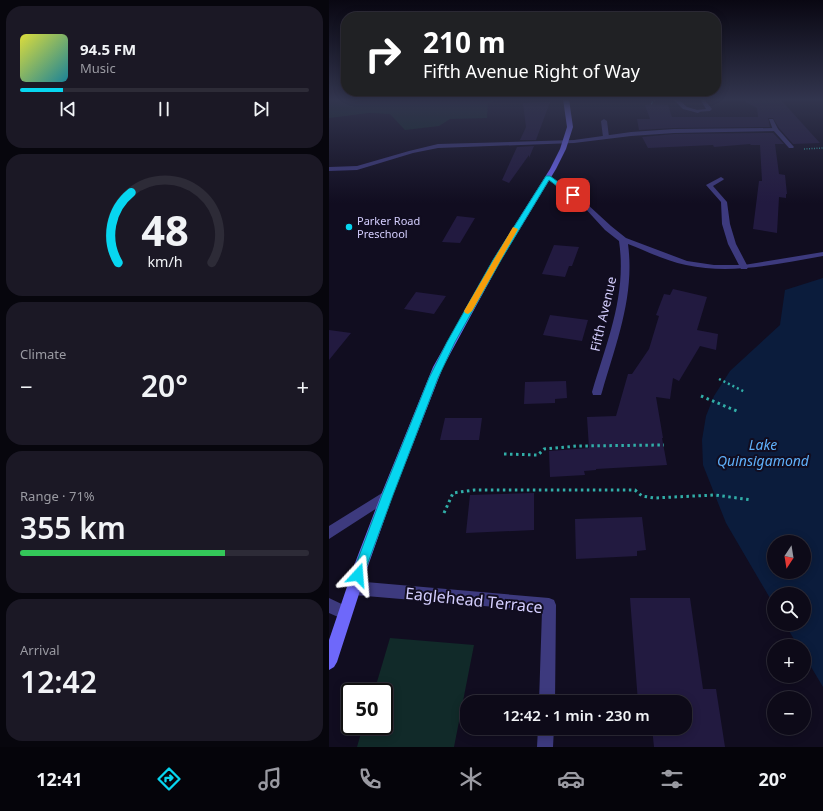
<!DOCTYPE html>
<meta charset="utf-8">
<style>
body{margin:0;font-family:"Noto Sans",sans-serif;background:#1b1825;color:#f1f3f6;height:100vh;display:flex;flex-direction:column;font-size:15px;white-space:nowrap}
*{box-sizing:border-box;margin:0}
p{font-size:13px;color:#9a9aa2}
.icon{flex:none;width:22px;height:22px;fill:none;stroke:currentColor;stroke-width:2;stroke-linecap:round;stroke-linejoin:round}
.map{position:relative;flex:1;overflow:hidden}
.details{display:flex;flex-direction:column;gap:6px;padding:6px;background:#07060d;width:329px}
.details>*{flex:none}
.hud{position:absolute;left:12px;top:12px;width:380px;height:84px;border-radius:16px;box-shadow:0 2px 10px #0003,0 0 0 1px #2d2b37;background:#202124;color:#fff;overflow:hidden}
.needle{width:26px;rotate:192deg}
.controls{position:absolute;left:438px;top:535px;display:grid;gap:8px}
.controls a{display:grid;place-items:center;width:44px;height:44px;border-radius:50%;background:#0d0a18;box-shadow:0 2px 10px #0003,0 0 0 1px #2d2b37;font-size:20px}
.speed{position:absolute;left:12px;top:683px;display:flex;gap:8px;font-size:20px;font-weight:700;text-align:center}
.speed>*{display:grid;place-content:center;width:52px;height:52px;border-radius:50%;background:#0d0a18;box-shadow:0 2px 10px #0003,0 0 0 1px #2d2b37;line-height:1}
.speed .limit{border:2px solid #111;border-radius:6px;background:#fff;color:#111}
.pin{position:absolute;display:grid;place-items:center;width:34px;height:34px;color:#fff;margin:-17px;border-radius:8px;box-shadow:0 2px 6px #0006}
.me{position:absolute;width:44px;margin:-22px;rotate:19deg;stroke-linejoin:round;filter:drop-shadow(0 0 3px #0008)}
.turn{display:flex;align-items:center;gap:14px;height:84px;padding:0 16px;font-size:18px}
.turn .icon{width:52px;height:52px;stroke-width:2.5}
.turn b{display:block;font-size:28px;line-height:34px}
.big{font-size:30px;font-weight:600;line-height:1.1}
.details .widget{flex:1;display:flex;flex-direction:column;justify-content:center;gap:6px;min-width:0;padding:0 14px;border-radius:16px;background:#1b1825}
.details .dial{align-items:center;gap:0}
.dial svg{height:104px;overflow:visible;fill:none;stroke:#2d2b37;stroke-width:7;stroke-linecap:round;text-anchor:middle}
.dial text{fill:#f1f3f6;stroke:none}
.song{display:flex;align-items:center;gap:12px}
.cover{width:48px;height:48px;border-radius:6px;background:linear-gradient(135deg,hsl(60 70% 55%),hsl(190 70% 35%))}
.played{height:4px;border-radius:2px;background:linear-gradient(90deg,#07d6f0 15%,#2d2b37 15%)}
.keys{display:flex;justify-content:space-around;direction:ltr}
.heat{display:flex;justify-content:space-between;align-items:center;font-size:22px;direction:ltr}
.charge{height:6px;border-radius:3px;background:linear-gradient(90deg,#34c759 71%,#2d2b37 0)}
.trip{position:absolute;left:131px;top:695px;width:232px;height:40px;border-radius:16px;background:#0d0a18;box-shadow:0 2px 10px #0003,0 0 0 1px #2d2b37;font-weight:600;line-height:40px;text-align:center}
.tab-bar{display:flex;height:64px;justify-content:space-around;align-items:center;background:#05040a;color:#9a9aa2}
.tab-bar .icon{width:28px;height:28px}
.tab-bar .current{color:#07d6f0}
.tab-bar b{font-size:18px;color:#f1f3f6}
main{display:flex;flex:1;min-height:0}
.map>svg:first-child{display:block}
.green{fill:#112a29}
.water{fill:#0b1c3c;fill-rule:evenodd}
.building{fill:#221a40}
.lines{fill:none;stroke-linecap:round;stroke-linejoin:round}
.path-far2{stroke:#31aea8;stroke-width:1.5;stroke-dasharray:1 1.5;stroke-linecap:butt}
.path-far1{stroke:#31aea8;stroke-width:2.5;stroke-dasharray:2 3;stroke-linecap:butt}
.path{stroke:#31aea8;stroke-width:3;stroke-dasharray:2.5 3.5;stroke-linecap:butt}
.lane{fill:#3d3a7e;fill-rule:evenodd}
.street{fill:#3d3a7e;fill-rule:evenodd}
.secondary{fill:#6e68fa;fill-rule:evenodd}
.route{fill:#07d6f0;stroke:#058b9c}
.slow{fill:#f59e0b}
.poi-dot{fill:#07d6f0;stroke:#110d20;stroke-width:1.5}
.labels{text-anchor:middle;stroke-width:4;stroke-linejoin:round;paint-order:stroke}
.far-poi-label{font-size:11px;fill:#d4cefe;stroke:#110d20;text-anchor:start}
.street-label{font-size:13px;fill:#d4cefe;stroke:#110d20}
.water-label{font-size:14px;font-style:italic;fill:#5fb0fa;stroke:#110d20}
.near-street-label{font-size:16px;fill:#d4cefe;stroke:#110d20}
</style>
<main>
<section class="details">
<div class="widget">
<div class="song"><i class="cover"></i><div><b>94.5 FM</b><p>Music</p></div></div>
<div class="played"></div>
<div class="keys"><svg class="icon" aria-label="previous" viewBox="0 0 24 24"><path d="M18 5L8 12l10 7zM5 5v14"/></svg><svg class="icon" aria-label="pause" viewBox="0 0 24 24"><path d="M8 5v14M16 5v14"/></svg><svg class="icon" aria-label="next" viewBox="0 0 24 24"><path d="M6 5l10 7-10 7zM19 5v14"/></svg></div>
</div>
<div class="widget dial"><svg viewBox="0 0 100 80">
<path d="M14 69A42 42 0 1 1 86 69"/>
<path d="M14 69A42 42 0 0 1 24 15" stroke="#07d6f0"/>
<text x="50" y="56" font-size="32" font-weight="700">48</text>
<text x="50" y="72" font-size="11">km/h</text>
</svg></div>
<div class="widget"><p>Climate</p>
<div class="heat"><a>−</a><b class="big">20°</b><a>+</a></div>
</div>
<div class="widget"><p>Range · 71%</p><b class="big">355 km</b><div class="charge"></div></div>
<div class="widget"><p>Arrival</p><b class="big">12:42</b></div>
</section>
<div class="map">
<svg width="494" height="747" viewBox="0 0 494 747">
<rect width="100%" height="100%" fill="#110d20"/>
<!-- green -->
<path class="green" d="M0,99H174L159,103L158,118L121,119L110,126L76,130L61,114L40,113L0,118Z
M61,638L145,645L125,747H28L34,726H55V692H45Z"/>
<!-- water -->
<path class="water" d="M494,278V687L475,655V646H469L456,624H475V594H445V605L397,523L374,465L373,440L377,416L385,396L401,371L451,325L456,290ZM445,542H475V572H445Z"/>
<!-- building -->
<path class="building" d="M411,99H451L491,143L464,144L450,128L444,118H439L441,127L345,128L310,130L308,119H321L316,105L321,104L339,105L343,117H429L428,108Z
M221,102L207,140H191L197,127L194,103Z
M444,133L455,144H446L450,174L456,175L458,194H457V198L450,197L448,233L424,229L430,181H433L431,145H422L421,144L385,147L384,145L319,148L313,137L345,134Z
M205,146L200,158V155L180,183L173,180L188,147Z
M128,216L146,218L131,243L113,242Z
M225,245L250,247L243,266H240L236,277L213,274Z
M344,289L378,297L368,330L389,334L387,350L371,346L350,381L344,378L341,399L327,397L334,438H333L338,465L267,469V470L255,471L256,475L221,477L220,451L260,448L258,417L287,416L299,374H303L320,349L330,316L327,315L335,294L341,295Z
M87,292L117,296L105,314L75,309Z
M221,315L259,320L253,341L214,335Z
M0,330L22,333L0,360Z
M237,381L238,398L226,399V403L195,404L196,382Z
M116,418H153L150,440H111Z
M205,493V530L137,533L141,495Z
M313,517L317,550L308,551V556L247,559L246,519Z
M301,598H361L374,689H387L396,747H325L323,728H356V702H309Z"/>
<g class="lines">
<!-- path-far2 -->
<path class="path-far2" d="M323,104L322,103L327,99
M475,149L494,148"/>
<!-- path-far1 -->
<path class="path-far1" d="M390,379L416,392"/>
<!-- path -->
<path class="path" d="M372,396L410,412
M175,454L209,455L215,449L248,446L335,445
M115,513L124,493L145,490H306L313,496L325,498L386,495L423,500"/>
<!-- lane -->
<path class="lane" d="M371,99H375L383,109L381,111L367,112V110L377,109Z
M275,119L278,121L280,137L277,139L274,137L272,121Z
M440,119H444L449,129L465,147L464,148H460L444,130Z
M392,177L395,179L394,180L384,186L398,202L401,224L407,244L419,267L418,269H412L399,244L393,224L392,202L377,185Z"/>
<!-- street -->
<path class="street" d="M344,99H349L358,107L372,111L369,113L354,109Z
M447,128L449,129V131L345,133L302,136L245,143L109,148L84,153L28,170L0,171V167L28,166L80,151L109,144L245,140L302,132L345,129Z
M217,176H221L258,204L282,226L297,238L358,261L385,265H415L494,252V256C448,264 403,275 357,265C337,261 317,251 299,244C306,296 287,343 273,392L272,395H264L263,392C278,341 298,295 290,241L276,230L254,206L217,178Z
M58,490L62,491L64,495L62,499L0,539V526Z
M25,581L220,598L225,600L227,605L226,702H210L213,611L25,595L20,593L18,588L20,583Z
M0,598L21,608L23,613L21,618L16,620L0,613Z
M209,728H225L224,747H208Z"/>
<!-- secondary -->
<path class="secondary" d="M234,99H240L244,127L237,149L227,169L172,260L114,367L64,495L40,563L8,662L5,667L0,670V640L26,563L52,495L104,367L164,260L221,169L231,149L238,127Z"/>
</g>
<!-- sky -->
<linearGradient id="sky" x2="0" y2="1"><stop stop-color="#090712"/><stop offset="0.49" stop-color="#32354e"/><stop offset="1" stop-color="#32354e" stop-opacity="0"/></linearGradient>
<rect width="494" height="203" fill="url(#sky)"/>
<!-- route -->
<path class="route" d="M217,176H221L247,195L241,196L220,180L172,260L126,342L109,378L64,495L33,579L29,581L25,579L23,575L53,495L100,378L118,342L164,260Z"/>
<!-- slow -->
<path class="slow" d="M184,227L189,229L143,311L139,314L136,313L135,311Z"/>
<!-- markers -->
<circle class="poi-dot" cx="20" cy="227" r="4"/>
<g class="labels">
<!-- far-poi labels -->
<g class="far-poi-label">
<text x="28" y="225">Parker Road<tspan x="28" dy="13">Preschool</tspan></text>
</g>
<!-- street labels -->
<g class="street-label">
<text transform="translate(274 314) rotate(-77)" y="5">Fifth Avenue</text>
</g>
<!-- water labels -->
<g class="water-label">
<text x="434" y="450">Lake<tspan x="434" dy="16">Quinsigamond</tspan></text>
</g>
<!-- near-street labels -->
<g class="near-street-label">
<text transform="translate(145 600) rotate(6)" y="6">Eaglehead Terrace</text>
</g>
</g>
</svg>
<div class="controls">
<a><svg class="needle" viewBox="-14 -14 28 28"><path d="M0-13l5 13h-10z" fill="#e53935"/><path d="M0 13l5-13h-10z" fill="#9a9aa2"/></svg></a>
<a><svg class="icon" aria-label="search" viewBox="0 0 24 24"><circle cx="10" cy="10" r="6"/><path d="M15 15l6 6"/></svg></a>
<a>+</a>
<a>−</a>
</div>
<div class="speed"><div class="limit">50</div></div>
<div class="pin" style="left:244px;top:195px;background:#d93025"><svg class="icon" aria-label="arrive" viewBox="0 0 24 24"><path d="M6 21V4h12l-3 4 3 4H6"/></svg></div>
<svg class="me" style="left:29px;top:575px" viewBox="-20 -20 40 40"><path d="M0-17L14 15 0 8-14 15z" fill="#07d6f0" stroke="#fff" stroke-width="4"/></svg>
<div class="trip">12:42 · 1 min · 230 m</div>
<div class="hud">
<div class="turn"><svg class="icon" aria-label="right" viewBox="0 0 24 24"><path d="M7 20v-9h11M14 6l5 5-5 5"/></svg><div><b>210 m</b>Fifth Avenue Right of Way</div></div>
</div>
</div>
</main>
<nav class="tab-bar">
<b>12:41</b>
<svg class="icon current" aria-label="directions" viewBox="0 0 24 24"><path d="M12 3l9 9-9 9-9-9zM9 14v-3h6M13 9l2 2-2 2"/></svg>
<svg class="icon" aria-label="music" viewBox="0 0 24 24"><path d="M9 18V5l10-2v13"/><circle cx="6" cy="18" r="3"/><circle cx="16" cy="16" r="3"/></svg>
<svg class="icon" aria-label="phone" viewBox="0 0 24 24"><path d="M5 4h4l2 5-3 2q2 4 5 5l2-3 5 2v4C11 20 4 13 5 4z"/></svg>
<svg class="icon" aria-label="climate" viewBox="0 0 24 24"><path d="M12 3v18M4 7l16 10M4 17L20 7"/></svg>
<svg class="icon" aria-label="car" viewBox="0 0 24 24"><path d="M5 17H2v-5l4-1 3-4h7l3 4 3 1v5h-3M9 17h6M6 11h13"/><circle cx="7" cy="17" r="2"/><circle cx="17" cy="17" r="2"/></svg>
<svg class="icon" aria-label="filters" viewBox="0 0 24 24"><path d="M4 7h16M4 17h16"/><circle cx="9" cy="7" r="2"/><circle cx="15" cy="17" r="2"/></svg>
<b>20°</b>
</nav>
